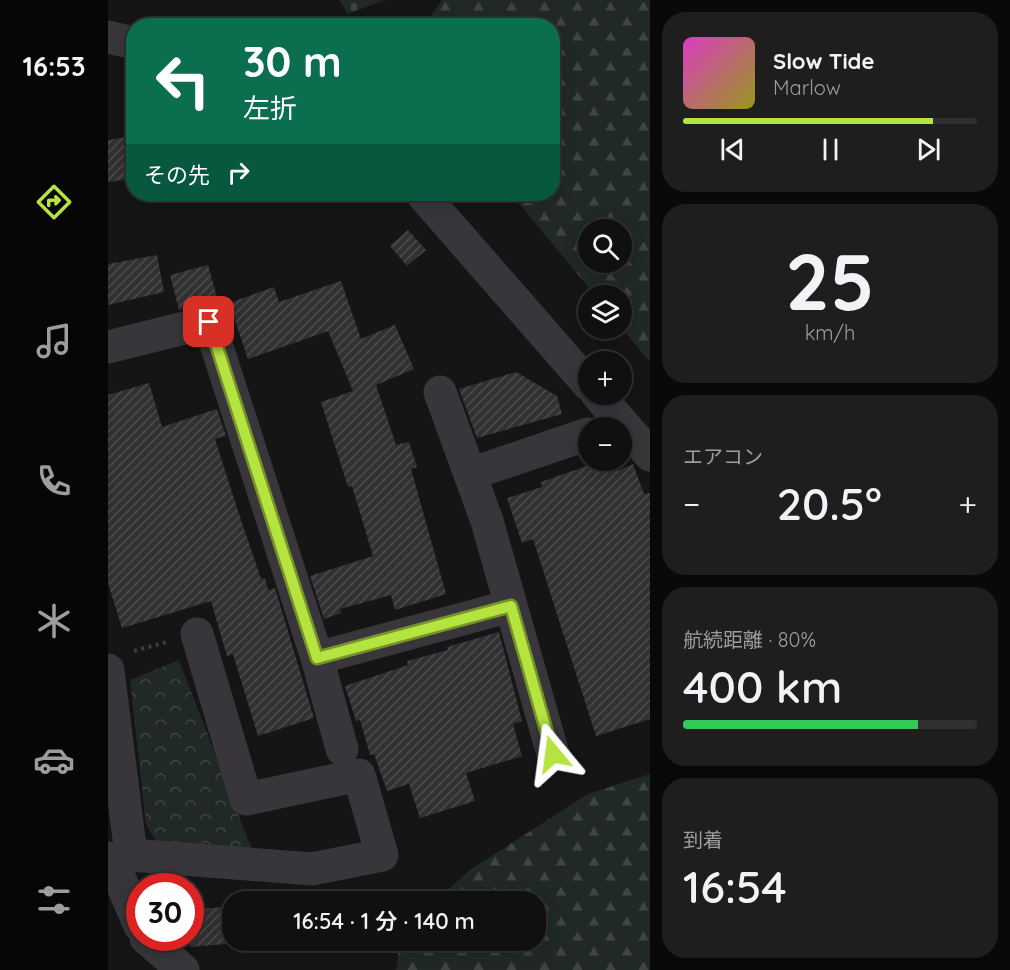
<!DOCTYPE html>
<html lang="ja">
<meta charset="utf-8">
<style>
body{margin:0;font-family:Quicksand,"Noto Sans JP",sans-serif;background:#1e1e1e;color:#f1f3f6;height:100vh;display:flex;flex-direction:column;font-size:22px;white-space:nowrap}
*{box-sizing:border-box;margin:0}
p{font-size:20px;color:#9c9d9f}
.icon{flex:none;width:33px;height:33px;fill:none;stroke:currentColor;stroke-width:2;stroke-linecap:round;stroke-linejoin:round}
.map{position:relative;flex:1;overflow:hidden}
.panel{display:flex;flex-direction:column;gap:12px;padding:12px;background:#090909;width:360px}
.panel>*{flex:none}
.hud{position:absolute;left:18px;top:18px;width:434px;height:183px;border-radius:24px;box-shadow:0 3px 15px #0003,0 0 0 2px #303030;background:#0b6e4f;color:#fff;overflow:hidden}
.controls{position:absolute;left:470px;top:219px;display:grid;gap:12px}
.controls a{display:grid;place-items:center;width:54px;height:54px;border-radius:50%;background:#101010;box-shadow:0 3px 15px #0003,0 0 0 2px #303030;font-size:30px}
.speed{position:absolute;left:18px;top:873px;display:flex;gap:12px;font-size:30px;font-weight:700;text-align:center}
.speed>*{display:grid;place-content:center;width:78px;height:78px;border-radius:50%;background:#101010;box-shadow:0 3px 15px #0003,0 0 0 2px #303030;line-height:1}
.speed .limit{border:9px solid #d22;background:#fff;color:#111}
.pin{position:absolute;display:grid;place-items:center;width:51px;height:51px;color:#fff;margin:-26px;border-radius:12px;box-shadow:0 3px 9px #0006}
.me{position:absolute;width:66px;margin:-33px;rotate:344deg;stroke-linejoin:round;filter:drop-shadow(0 0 4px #0008)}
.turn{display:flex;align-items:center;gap:21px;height:126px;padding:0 18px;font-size:27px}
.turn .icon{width:78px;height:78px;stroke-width:2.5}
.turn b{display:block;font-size:42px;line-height:51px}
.then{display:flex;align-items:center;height:57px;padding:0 18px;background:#0003;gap:12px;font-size:22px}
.big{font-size:45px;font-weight:600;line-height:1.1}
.panel .tile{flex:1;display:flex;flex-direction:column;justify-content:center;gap:9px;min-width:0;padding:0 21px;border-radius:24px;background:#1e1e1e}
.panel .dial{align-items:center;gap:0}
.dial b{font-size:78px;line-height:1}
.song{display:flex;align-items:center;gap:18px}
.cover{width:72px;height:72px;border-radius:9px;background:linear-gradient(135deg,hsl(310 70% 55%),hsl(60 70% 35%))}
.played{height:6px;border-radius:3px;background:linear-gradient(90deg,#b5e33f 85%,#303030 85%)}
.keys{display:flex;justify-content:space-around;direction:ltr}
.heat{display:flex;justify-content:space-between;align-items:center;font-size:33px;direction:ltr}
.charge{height:9px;border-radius:4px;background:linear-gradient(90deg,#34c759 80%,#303030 0)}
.trip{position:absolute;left:114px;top:891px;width:324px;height:60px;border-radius:24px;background:#101010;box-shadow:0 3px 15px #0003,0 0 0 2px #303030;font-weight:600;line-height:60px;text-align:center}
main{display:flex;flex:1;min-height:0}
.tabs{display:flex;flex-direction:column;width:108px;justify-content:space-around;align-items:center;background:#060606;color:#9c9d9f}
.tabs .icon{width:42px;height:42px}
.tabs .active{color:#b5e33f}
.tabs b{font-size:27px;color:#f1f3f6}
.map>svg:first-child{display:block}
.forest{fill:url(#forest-firs);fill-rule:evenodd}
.cemetery{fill:url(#cemetery-stones)}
.park{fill:url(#park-crowns)}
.building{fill:url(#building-hatch)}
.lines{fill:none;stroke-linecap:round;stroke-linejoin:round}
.path{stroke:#3e3c42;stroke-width:4;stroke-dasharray:3 4.5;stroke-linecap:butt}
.minor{stroke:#38363b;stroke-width:33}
.route-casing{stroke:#769429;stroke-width:15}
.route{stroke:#b5e33f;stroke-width:10}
</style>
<main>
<nav class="tabs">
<b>16:53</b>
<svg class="icon active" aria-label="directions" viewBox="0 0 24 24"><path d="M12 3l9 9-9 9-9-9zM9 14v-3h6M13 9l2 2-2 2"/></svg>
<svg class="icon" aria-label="music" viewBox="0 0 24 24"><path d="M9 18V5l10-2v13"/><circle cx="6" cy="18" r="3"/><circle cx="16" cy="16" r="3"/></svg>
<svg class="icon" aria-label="phone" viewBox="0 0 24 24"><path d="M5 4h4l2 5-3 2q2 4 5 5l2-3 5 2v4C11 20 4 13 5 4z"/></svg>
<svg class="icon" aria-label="climate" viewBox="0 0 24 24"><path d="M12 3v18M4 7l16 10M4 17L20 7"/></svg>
<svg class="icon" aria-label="car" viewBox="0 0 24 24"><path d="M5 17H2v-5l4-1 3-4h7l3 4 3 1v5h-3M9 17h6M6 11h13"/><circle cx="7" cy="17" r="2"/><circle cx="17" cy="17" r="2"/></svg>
<svg class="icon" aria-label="filters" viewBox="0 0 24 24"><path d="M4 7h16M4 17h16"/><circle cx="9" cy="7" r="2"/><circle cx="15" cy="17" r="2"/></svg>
</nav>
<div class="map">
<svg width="542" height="970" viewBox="0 0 542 970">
<defs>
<pattern id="forest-firs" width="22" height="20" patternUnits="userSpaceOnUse" patternTransform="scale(1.5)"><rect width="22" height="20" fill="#212926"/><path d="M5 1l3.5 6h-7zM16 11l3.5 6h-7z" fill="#3f4543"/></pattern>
<pattern id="cemetery-stones" width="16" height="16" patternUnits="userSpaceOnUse" patternTransform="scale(1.5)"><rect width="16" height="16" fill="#212926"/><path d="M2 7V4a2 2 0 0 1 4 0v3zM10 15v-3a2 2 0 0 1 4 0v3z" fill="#3f4543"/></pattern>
<pattern id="park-crowns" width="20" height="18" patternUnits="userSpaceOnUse" patternTransform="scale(1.5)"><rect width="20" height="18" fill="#212926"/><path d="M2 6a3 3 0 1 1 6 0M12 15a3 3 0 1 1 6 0" fill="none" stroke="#3f4543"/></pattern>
<pattern id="building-hatch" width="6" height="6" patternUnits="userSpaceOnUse" patternTransform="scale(1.5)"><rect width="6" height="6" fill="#313032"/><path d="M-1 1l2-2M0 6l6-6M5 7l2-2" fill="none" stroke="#4c4b4d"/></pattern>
</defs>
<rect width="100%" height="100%" fill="#161516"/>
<!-- forest -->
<path class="forest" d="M334,0H542V362L513,327V296L487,295L403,194H444V26L316,25ZM480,230H513V262H480Z
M542,774V970H288L292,941L428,940V902L327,901L362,870L480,794Z"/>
<!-- cemetery -->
<path class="cemetery" d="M231,0H277L240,14Z"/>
<!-- park -->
<path class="park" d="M71,660L144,850L51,846L38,825L22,680Z"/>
<!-- building -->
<path class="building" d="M26,136V179L0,182V140Z
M300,230L318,250L299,266L282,246Z
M49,255L56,292L0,305V264Z
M100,265L111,304H96L71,310L62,275Z
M233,281L253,339L287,325L306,369L268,385L288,445L301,442L309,467L303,469L338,594L287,610L283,595L232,609L233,613L216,619L202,576L265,556L244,486L240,487L213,402L245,391L220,331L140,359L121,303L166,287L171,302Z
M408,372L449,396L454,414L369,438L351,389Z
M41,383L54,427L109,409L118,436L107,439L130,511L153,579L157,578L160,590L167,588L206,718L150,736L125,654L119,656L103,601L14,628L0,583V395Z
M496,460H505L509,471L525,464L536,494L542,493V719L488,736L425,539L414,543L399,498L434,487L433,482Z
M391,632L414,721L405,724L414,756L358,773L367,801L312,818L301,784L279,791L266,754L262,755L252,720L248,721L237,686L300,665L299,661L340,650L339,647Z
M115,907L118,944L82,947V910Z"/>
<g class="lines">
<!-- path -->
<path class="path" d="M26,651L59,642"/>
<!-- minor -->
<path class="minor" d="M0,37L26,43
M314,194L480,384
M0,347L101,322L209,658L234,749
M332,392L379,521L445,754
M489,394L542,455
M362,474L480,434
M209,658L403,606
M0,670L23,855L7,868
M23,855L204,869L274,855L251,775L138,799L89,634
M0,858L7,868L32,926
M38,938L75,970"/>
</g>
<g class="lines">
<!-- route casing -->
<g class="route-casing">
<path id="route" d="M101,322L209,658L403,606L445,754"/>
</g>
<!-- route -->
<use href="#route" class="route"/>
</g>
</svg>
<div class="controls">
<a><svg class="icon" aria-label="search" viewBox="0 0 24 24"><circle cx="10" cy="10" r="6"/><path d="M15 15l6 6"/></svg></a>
<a><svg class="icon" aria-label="layers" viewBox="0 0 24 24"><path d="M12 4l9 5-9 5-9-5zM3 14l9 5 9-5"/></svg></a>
<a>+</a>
<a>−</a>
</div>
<div class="speed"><div class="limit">30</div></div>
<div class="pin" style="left:101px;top:322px;background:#d93025"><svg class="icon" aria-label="arrive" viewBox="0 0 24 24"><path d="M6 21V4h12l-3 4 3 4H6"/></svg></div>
<svg class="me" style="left:445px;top:754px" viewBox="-20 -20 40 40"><path d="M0-17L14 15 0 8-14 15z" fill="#b5e33f" stroke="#fff" stroke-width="4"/></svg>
<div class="trip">16:54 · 1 分 · 140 m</div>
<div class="hud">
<div class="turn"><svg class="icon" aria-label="left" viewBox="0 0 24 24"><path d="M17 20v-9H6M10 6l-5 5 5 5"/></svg><div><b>30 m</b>左折</div></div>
<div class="then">その先<svg class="icon" aria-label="right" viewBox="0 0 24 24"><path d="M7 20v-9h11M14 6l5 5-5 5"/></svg></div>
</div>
</div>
<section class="panel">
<div class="tile">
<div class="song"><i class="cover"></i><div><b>Slow Tide</b><p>Marlow</p></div></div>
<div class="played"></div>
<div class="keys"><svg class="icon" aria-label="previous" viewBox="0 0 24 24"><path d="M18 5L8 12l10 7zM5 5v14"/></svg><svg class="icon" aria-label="pause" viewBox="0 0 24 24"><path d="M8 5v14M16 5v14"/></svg><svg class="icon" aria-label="next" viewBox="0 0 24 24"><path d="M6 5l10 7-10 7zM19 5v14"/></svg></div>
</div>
<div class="tile dial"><b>25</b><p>km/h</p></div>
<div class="tile"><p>エアコン</p>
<div class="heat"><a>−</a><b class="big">20.5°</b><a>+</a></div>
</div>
<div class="tile"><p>航続距離 · 80%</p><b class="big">400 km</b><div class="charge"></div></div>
<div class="tile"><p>到着</p><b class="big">16:54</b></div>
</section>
</main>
